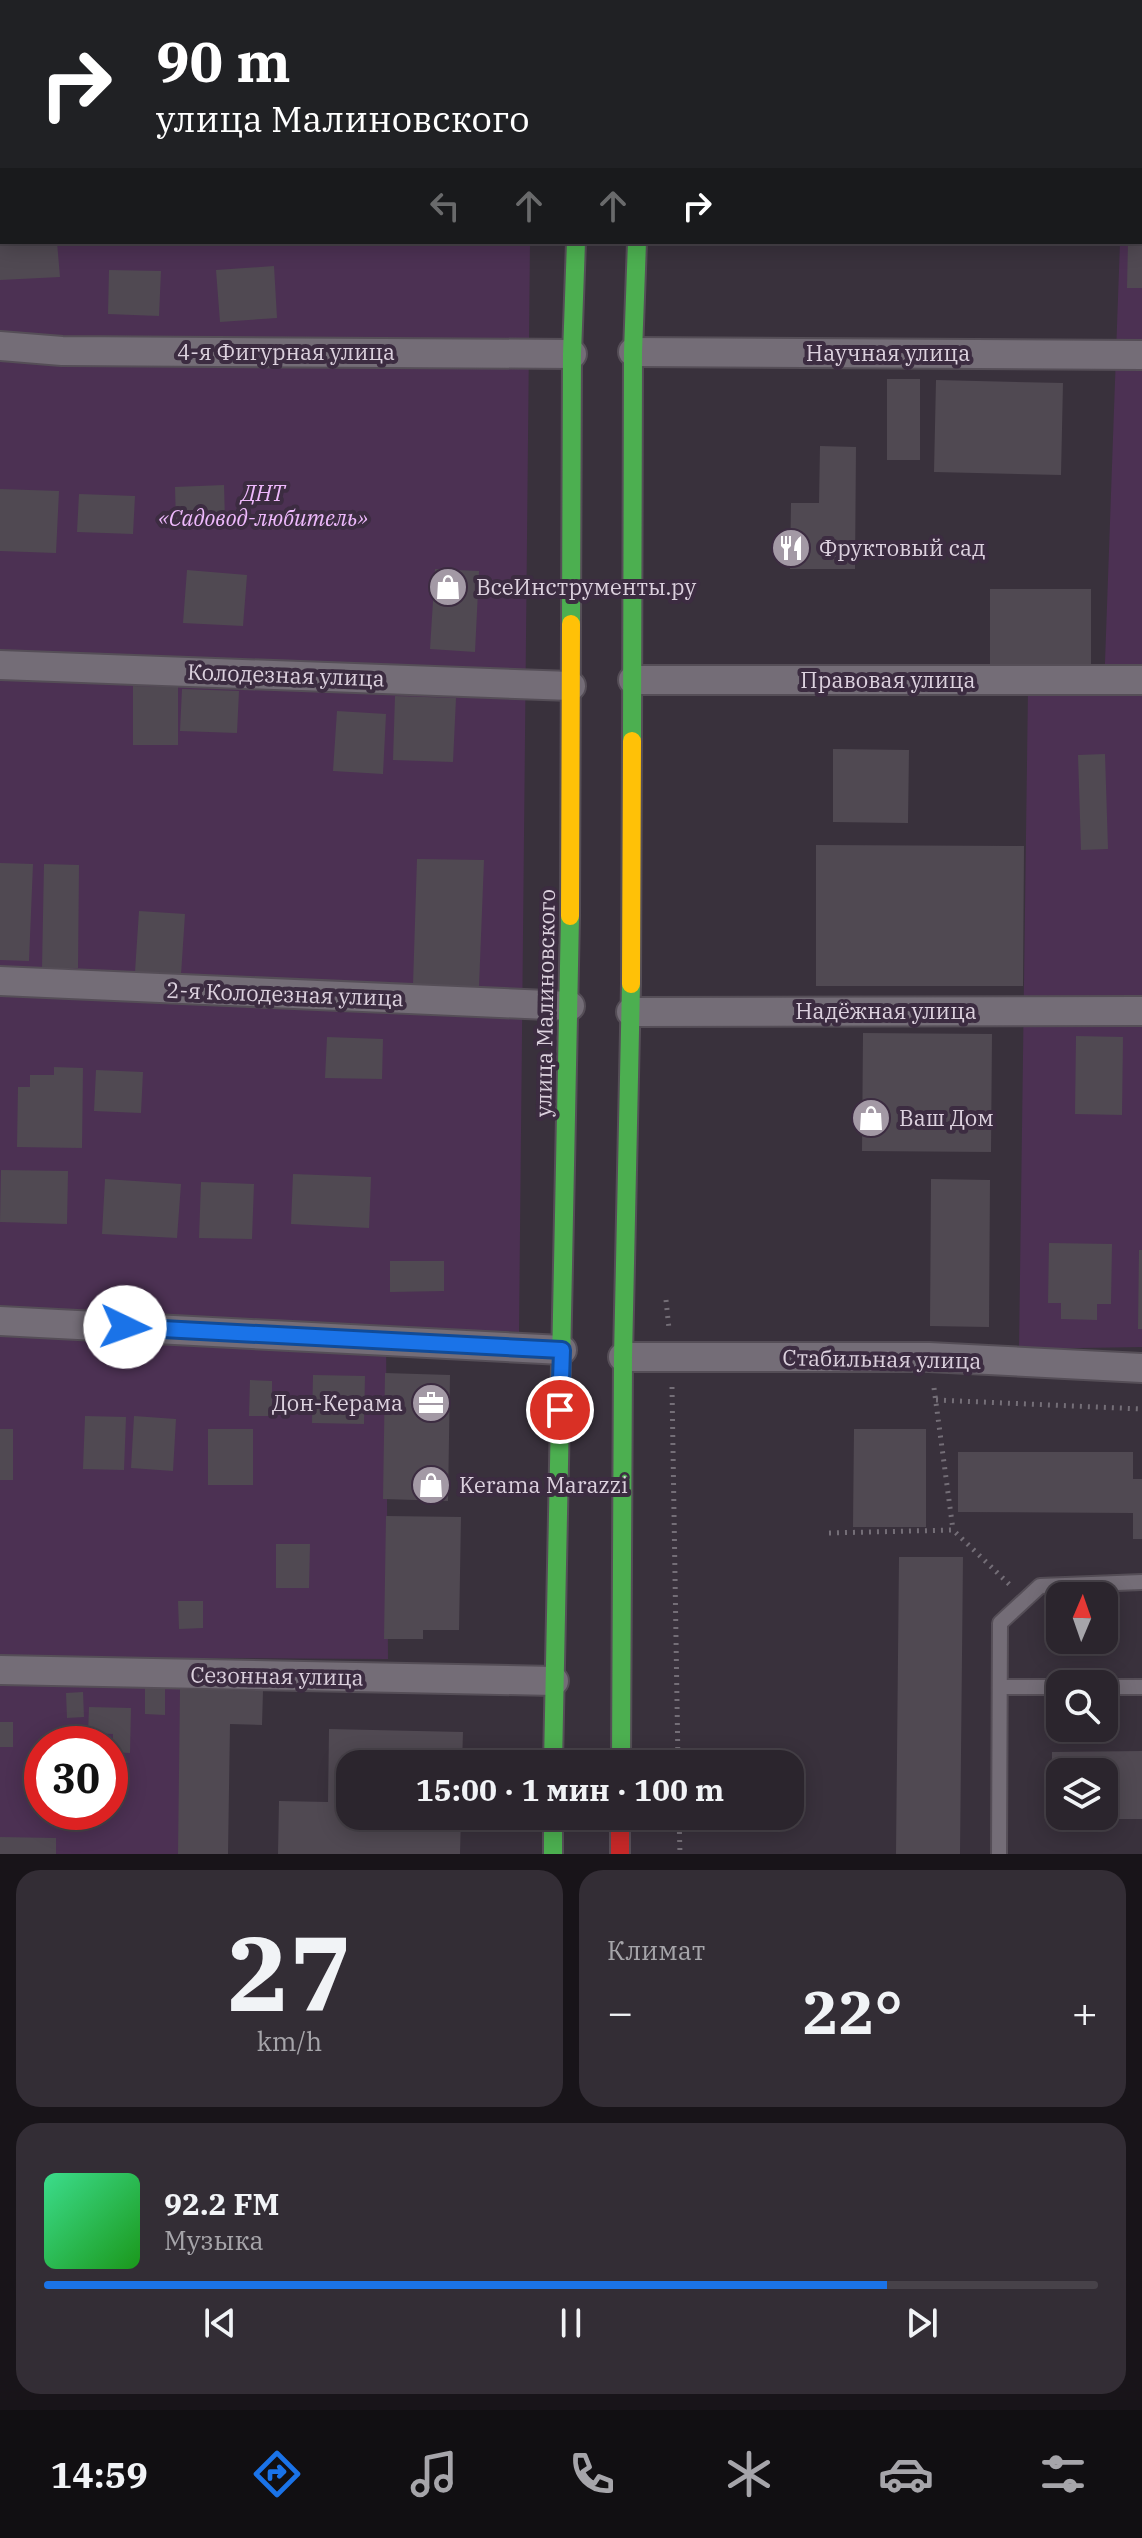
<!DOCTYPE html>
<html lang="ru">
<meta charset="utf-8">
<style>
body{margin:0;font-family:"IBM Plex Serif",serif;background:#332d35;color:#f1f3f6;height:100vh;display:flex;flex-direction:column;font-size:30px;white-space:nowrap}
*{box-sizing:border-box;margin:0}
p{font-size:26px;color:#a6a5aa}
.icon{flex:none;width:44px;height:44px;fill:none;stroke:currentColor;stroke-width:2;stroke-linecap:round;stroke-linejoin:round}
.map{position:relative;height:1854px;overflow:hidden}
.panel{display:flex;flex-direction:column;gap:16px;padding:16px;background:#181419;flex:1}
.panel>*{flex:none}
.guide{position:absolute;left:0px;top:0px;width:1142px;height:244px;box-shadow:0 4px 20px #0003,0 0 0 2px #474249;background:#202124;color:#fff;overflow:hidden}
.needle{width:52px;rotate:2deg}
.buttons{position:absolute;left:1046px;top:1582px;display:grid;gap:16px}
.buttons a{display:grid;place-items:center;width:72px;height:72px;border-radius:16px;background:#2b252d;box-shadow:0 4px 20px #0003,0 0 0 2px #474249;font-size:40px}
.speed{position:absolute;left:24px;top:1726px;display:flex;gap:16px;font-size:40px;font-weight:700;text-align:center}
.speed>*{display:grid;place-content:center;width:104px;height:104px;border-radius:50%;background:#2b252d;box-shadow:0 4px 20px #0003,0 0 0 2px #474249;line-height:1}
.speed .limit{border:12px solid #d22;background:#fff;color:#111}
.pin{position:absolute;display:grid;place-items:center;width:68px;height:68px;color:#fff;margin:-34px;border:4px solid #fff;border-radius:50%;box-shadow:0 2px 8px #0007}
.me{position:absolute;width:88px;margin:-44px;rotate:93deg;stroke-linejoin:round;filter:drop-shadow(0 0 6px #0008)}
.turn{display:flex;align-items:center;gap:28px;height:168px;padding:0 24px;font-size:36px}
.turn .icon{width:104px;height:104px;stroke-width:2.5}
.turn b{display:block;font-size:56px;line-height:68px}
.lanes{display:flex;align-items:center;height:76px;padding:0 24px;background:#0003;justify-content:center;gap:40px;direction:ltr}
.lanes .off{opacity:.35}
.big{font-size:60px;font-weight:800;line-height:1.1}
.panel .widget{flex:1;display:flex;flex-direction:column;justify-content:center;gap:12px;min-width:0;padding:0 28px;border-radius:24px;background:#332d35}
.panel .dial{align-items:center;gap:0}
.dial b{font-size:104px;line-height:1}
.song{display:flex;align-items:center;gap:24px}
.cover{width:96px;height:96px;border-radius:12px;background:linear-gradient(135deg,hsl(150 70% 55%),hsl(120 70% 35%))}
.played{height:8px;border-radius:4px;background:linear-gradient(90deg,#1a73e8 80%,#474249 80%)}
.keys{display:flex;justify-content:space-around;direction:ltr}
.heat{display:flex;justify-content:space-between;align-items:center;font-size:44px;direction:ltr}
.panel .tiles{flex:1;display:grid;gap:16px;grid-template-columns:1fr 1fr}
.widget:last-child{grid-column:span 2}
.trip{position:absolute;left:336px;top:1750px;width:468px;height:80px;border-radius:24px;background:#2b252d;box-shadow:0 4px 20px #0003,0 0 0 2px #474249;font-weight:800;line-height:80px;text-align:center}
.tabs{display:flex;height:128px;justify-content:space-around;align-items:center;background:#110f12;color:#a6a5aa}
.tabs .icon{width:56px;height:56px}
.tabs .on{color:#1a73e8}
.tabs b{font-size:36px;color:#f1f3f6}
.map>svg:first-child{display:block}
.green{fill:#4c3153;fill-rule:evenodd}
.building{fill:#504952}
.lines{fill:none;stroke-linecap:round;stroke-linejoin:round}
.lane-casing{stroke:#554e57;stroke-width:18}
.street-casing{stroke:#554e57;stroke-width:32}
.fast-casing{stroke:#554e57;stroke-width:22}
.slow-casing{stroke:#554e57;stroke-width:22}
.jam-casing{stroke:#554e57;stroke-width:22}
.path{stroke:#746e77;stroke-width:5;stroke-dasharray:2 6;stroke-linecap:butt}
.lane{stroke:#746d77;stroke-width:14}
.street{stroke:#746d77;stroke-width:28}
.fast{stroke:#4caf50;stroke-width:18}
.slow{stroke:#ffc107;stroke-width:18}
.jam{stroke:#c62828;stroke-width:18}
.route-casing{stroke:#114b97;stroke-width:20}
.route{stroke:#1a73e8;stroke-width:14}
.labels{text-anchor:middle;stroke-width:8;stroke-linejoin:round;paint-order:stroke}
.street-label{font-size:22px;fill:#dcd1de;stroke:#3c2c41}
.park-label{font-size:22px;font-style:italic;fill:#eeb9fc;stroke:#3c2c41}
.poi-label{font-size:22px;fill:#dcd1de;stroke:#3c2c41;text-anchor:start}
</style>
<div class="map">
<svg width="1142" height="1854" viewBox="0 0 1142 1854">
<rect width="100%" height="100%" fill="#39313c"/>
<!-- green -->
<path class="green" d="M0,0H532V2H2V242H530L519,1332L386,1327L388,1659L187,1658L185,1854H0ZM42,1744H110V1812H42Z
M935,0H1142V1347L1019,1349L1028,689L1104,690L1120,242H1140V2H935Z"/>
<!-- building -->
<path class="building" d="M0,242H57L60,277L0,280Z
M1128,242H1142V288H1127Z
M274,266L277,318L220,322L216,270Z
M109,270L161,271L159,316L108,314Z
M887,379H920V460H887Z
M936,380L1063,383L1061,475L934,472Z
M820,446L856,447L855,569H790L791,503H819Z
M224,485L225,521L176,522L175,487Z
M0,489L59,491L56,553L0,551Z
M79,494L135,496L133,534L77,532Z
M435,569L479,571L475,652L430,649Z
M187,570L247,575L243,626L183,623Z
M990,589H1091V667L990,668Z
M133,686L178,687V745H133Z
M182,689L239,691L237,733L180,731Z
M395,696L456,698L453,762L393,760Z
M337,711L386,714L383,774L333,771Z
M833,749L909,750L908,823L833,822Z
M1105,754L1108,849L1081,850L1078,755Z
M816,845L1024,846L1023,986H816Z
M417,859L484,860L479,987L413,985Z
M0,863L33,864L29,961L0,960Z
M44,864L79,865L78,968H42Z
M139,911L185,914L181,975L135,972Z
M863,1033L992,1034L991,1152L862,1151Z
M1076,1036L1123,1037L1122,1115L1075,1114Z
M327,1037L383,1039L382,1079L325,1078Z
M54,1067L83,1068L82,1148L17,1147L18,1087H30V1075H54Z
M96,1070L143,1072L141,1113L94,1111Z
M1,1170L68,1171L67,1224L0,1222Z
M293,1174L371,1177L369,1228L291,1224Z
M105,1179L181,1184L177,1238L102,1234Z
M931,1179L990,1180L989,1327L930,1326Z
M201,1182L254,1184L252,1239L199,1238Z
M1049,1243L1112,1244L1111,1304H1097V1320L1061,1319V1303H1048Z
M1139,1250H1142V1329H1138Z
M390,1261H444V1291L390,1292Z
M385,1373L450,1375L448,1501L383,1499Z
M313,1375L365,1376L364,1424L312,1423Z
M250,1380L272,1381V1416H249Z
M85,1416L126,1417L124,1470L83,1469Z
M134,1416L176,1419L173,1471L131,1468Z
M0,1429H13V1480H0Z
M208,1429H253V1485H208Z
M854,1429H926V1527H853Z
M958,1452H1133V1479H1142V1539H1133V1513L958,1512Z
M386,1516L461,1517L459,1630H423V1639H384Z
M276,1544H310L309,1588H276Z
M899,1557H963L960,1854H896Z
M178,1601H203V1628L179,1629Z
M145,1688L165,1689V1715L145,1714Z
M180,1689L263,1691L262,1725L230,1724L228,1854H178Z
M83,1692L84,1717L67,1718L66,1693Z
M89,1707L131,1708L130,1753L113,1752V1734L88,1733Z
M0,1722H13V1747H0Z
M329,1729L463,1732L462,1764H350V1816H461L460,1854H278L279,1801L328,1802Z
M1142,1751V1819H1104V1772H1060V1816H1092V1819H1052V1752Z
M0,1837L56,1838V1854H0Z"/>
<g class="lines">
<!-- lane casing -->
<g class="lane-casing">
<path id="lane" d="M1000,1687H1060
M1104,1687H1142
M999,1854L1000,1623L1040,1586L1142,1582"/>
</g>
<!-- street casing -->
<g class="street-casing">
<path id="street" d="M19,0L49,2
M1140,28H1142
M0,346L62,351L572,354
M633,352L1142,355
M0,665L571,686
M633,680H1142
M0,981L570,1006
M631,1012L1142,1011
M0,1321L562,1350
M623,1357H929L1142,1368
M0,1670L554,1681"/>
</g>
<!-- fast casing -->
<g class="fast-casing">
<path id="fast" d="M571,624L572,354L576,242
M632,741L633,352L637,242
M553,1764L570,916
M621,1764L623,1357L631,984
M553,1816V1854"/>
</g>
<!-- slow casing -->
<g class="slow-casing">
<path id="slow" d="M570,916L571,624
M631,984L632,741"/>
</g>
<!-- jam casing -->
<g class="jam-casing">
<path id="jam" d="M586,0V2
M645,2L646,0
M620,1816V1854"/>
</g>
<!-- path -->
<path class="path" d="M666,1300L669,1329
M672,1387L678,1764
M934,1388L953,1530
M936,1400L1142,1409
M829,1533L953,1530L1010,1585
M679,1816L680,1854"/>
<!-- lane -->
<use href="#lane" class="lane"/>
<!-- street -->
<use href="#street" class="street"/>
<!-- fast -->
<use href="#fast" class="fast"/>
<!-- slow -->
<use href="#slow" class="slow"/>
<!-- jam -->
<use href="#jam" class="jam"/>
</g>
<g class="lines">
<!-- route casing -->
<g class="route-casing">
<path id="route" d="M125,1327L562,1350L560,1410"/>
</g>
<!-- route -->
<use href="#route" class="route"/>
</g>
<!-- icons -->
<defs>
<g id="restaurant-disc" transform="scale(2)"><circle r="9.5" fill="#a399a5" stroke="#3c2c41"/><path d="M-5-6h1v4h1v-4h1v4h1v-4h1v5L-1.5 .5V6h-2V.5L-5-1ZM5-6V6H3V1.5H1.5Q1.5-4 5-6Z" fill="#fff"/></g>
<g id="shop-disc" transform="scale(2)"><circle r="9.5" fill="#a399a5" stroke="#3c2c41"/><path d="M-5-2.5h2.3a2.7 3.5 0 0 1 5.4 0H5L5.5 6h-11ZM-1.5-2.5h3a1.5 2.3 0 0 0-3 0Z" fill="#fff"/></g>
<g id="office-disc" transform="scale(2)"><circle r="9.5" fill="#a399a5" stroke="#3c2c41"/><path d="M-6-3h4V-5.5h4V-3h4V5H-6ZM-1-4.5V-3h2v-1.5ZM-6 0V1H6V0Z" fill="#fff"/></g>
</defs>
<g fill-rule="evenodd">
<use href="#restaurant-disc" x="791" y="548"/>
<use href="#shop-disc" x="448" y="587"/>
<use href="#shop-disc" x="871" y="1118"/>
<use href="#office-disc" x="431" y="1403"/>
<use href="#shop-disc" x="431" y="1485"/>
</g>
<g class="labels">
<!-- street labels -->
<g class="street-label">
<text x="286" y="360">4-я Фигурная улица</text>
<text x="888" y="361">Научная улица</text>
<text transform="translate(286 675) rotate(2)" y="8">Колодезная улица</text>
<text x="888" y="688">Правовая улица</text>
<text transform="translate(285 994) rotate(2)" y="8">2-я Колодезная улица</text>
<text transform="translate(545 1003) rotate(-89)" y="8">улица Малиновского</text>
<text x="886" y="1019">Надёжная улица</text>
<text transform="translate(882 1359) rotate(1)" y="8">Стабильная улица</text>
<text transform="translate(277 1676) rotate(1)" y="8">Сезонная улица</text>
</g>
<!-- park labels -->
<g class="park-label">
<text x="263" y="501">ДНТ<tspan x="263" dy="25">«Садовод-любитель»</tspan></text>
</g>
<!-- poi labels -->
<g class="poi-label">
<text x="819" y="556">Фруктовый сад</text>
<text x="476" y="595">ВсеИнструменты.ру</text>
<text x="899" y="1126">Ваш Дом</text>
<text x="403" y="1411" text-anchor="end">Дон-Керама</text>
<text x="459" y="1493">Kerama Marazzi</text>
</g>
</g>
</svg>
<div class="buttons">
<a><svg class="needle" viewBox="-14 -14 28 28"><path d="M0-13l5 13h-10z" fill="#e53935"/><path d="M0 13l5-13h-10z" fill="#a6a5aa"/></svg></a>
<a><svg class="icon" aria-label="search" viewBox="0 0 24 24"><circle cx="10" cy="10" r="6"/><path d="M15 15l6 6"/></svg></a>
<a><svg class="icon" aria-label="layers" viewBox="0 0 24 24"><path d="M12 4l9 5-9 5-9-5zM3 14l9 5 9-5"/></svg></a>
</div>
<div class="speed"><div class="limit">30</div></div>
<div class="pin" style="left:560px;top:1410px;background:#d93025"><svg class="icon" aria-label="arrive" viewBox="0 0 24 24"><path d="M6 21V4h12l-3 4 3 4H6"/></svg></div>
<svg class="me" style="left:125px;top:1327px" viewBox="-20 -20 40 40"><circle r="19" fill="#fff"/><path d="M0-13L10 11 0 6-10 11z" fill="#1a73e8"/></svg>
<div class="trip">15:00 · 1 мин · 100 m</div>
<div class="guide">
<div class="turn"><svg class="icon" aria-label="right" viewBox="0 0 24 24"><path d="M7 20v-9h11M14 6l5 5-5 5"/></svg><div><b>90 m</b>улица Малиновского</div></div>
<div class="lanes"><svg class="icon off" aria-label="left" viewBox="0 0 24 24"><path d="M17 20v-9H6M10 6l-5 5 5 5"/></svg><svg class="icon off" aria-label="ahead" viewBox="0 0 24 24"><path d="M12 20V5M6 11l6-6 6 6"/></svg><svg class="icon off" aria-label="ahead" viewBox="0 0 24 24"><path d="M12 20V5M6 11l6-6 6 6"/></svg><svg class="icon" aria-label="right" viewBox="0 0 24 24"><path d="M7 20v-9h11M14 6l5 5-5 5"/></svg></div>
</div>
</div>
<section class="panel">
<div class="tiles">
<div class="widget dial"><b>27</b><p>km/h</p></div>
<div class="widget"><p>Климат</p>
<div class="heat"><a>−</a><b class="big">22°</b><a>+</a></div>
</div>
<div class="widget">
<div class="song"><i class="cover"></i><div><b>92.2 FM</b><p>Музыка</p></div></div>
<div class="played"></div>
<div class="keys"><svg class="icon" aria-label="previous" viewBox="0 0 24 24"><path d="M18 5L8 12l10 7zM5 5v14"/></svg><svg class="icon" aria-label="pause" viewBox="0 0 24 24"><path d="M8 5v14M16 5v14"/></svg><svg class="icon" aria-label="next" viewBox="0 0 24 24"><path d="M6 5l10 7-10 7zM19 5v14"/></svg></div>
</div>
</div>
</section>
<nav class="tabs">
<b>14:59</b>
<svg class="icon on" aria-label="directions" viewBox="0 0 24 24"><path d="M12 3l9 9-9 9-9-9zM9 14v-3h6M13 9l2 2-2 2"/></svg>
<svg class="icon" aria-label="music" viewBox="0 0 24 24"><path d="M9 18V5l10-2v13"/><circle cx="6" cy="18" r="3"/><circle cx="16" cy="16" r="3"/></svg>
<svg class="icon" aria-label="phone" viewBox="0 0 24 24"><path d="M5 4h4l2 5-3 2q2 4 5 5l2-3 5 2v4C11 20 4 13 5 4z"/></svg>
<svg class="icon" aria-label="climate" viewBox="0 0 24 24"><path d="M12 3v18M4 7l16 10M4 17L20 7"/></svg>
<svg class="icon" aria-label="car" viewBox="0 0 24 24"><path d="M5 17H2v-5l4-1 3-4h7l3 4 3 1v5h-3M9 17h6M6 11h13"/><circle cx="7" cy="17" r="2"/><circle cx="17" cy="17" r="2"/></svg>
<svg class="icon" aria-label="filters" viewBox="0 0 24 24"><path d="M4 7h16M4 17h16"/><circle cx="9" cy="7" r="2"/><circle cx="15" cy="17" r="2"/></svg>
</nav>
